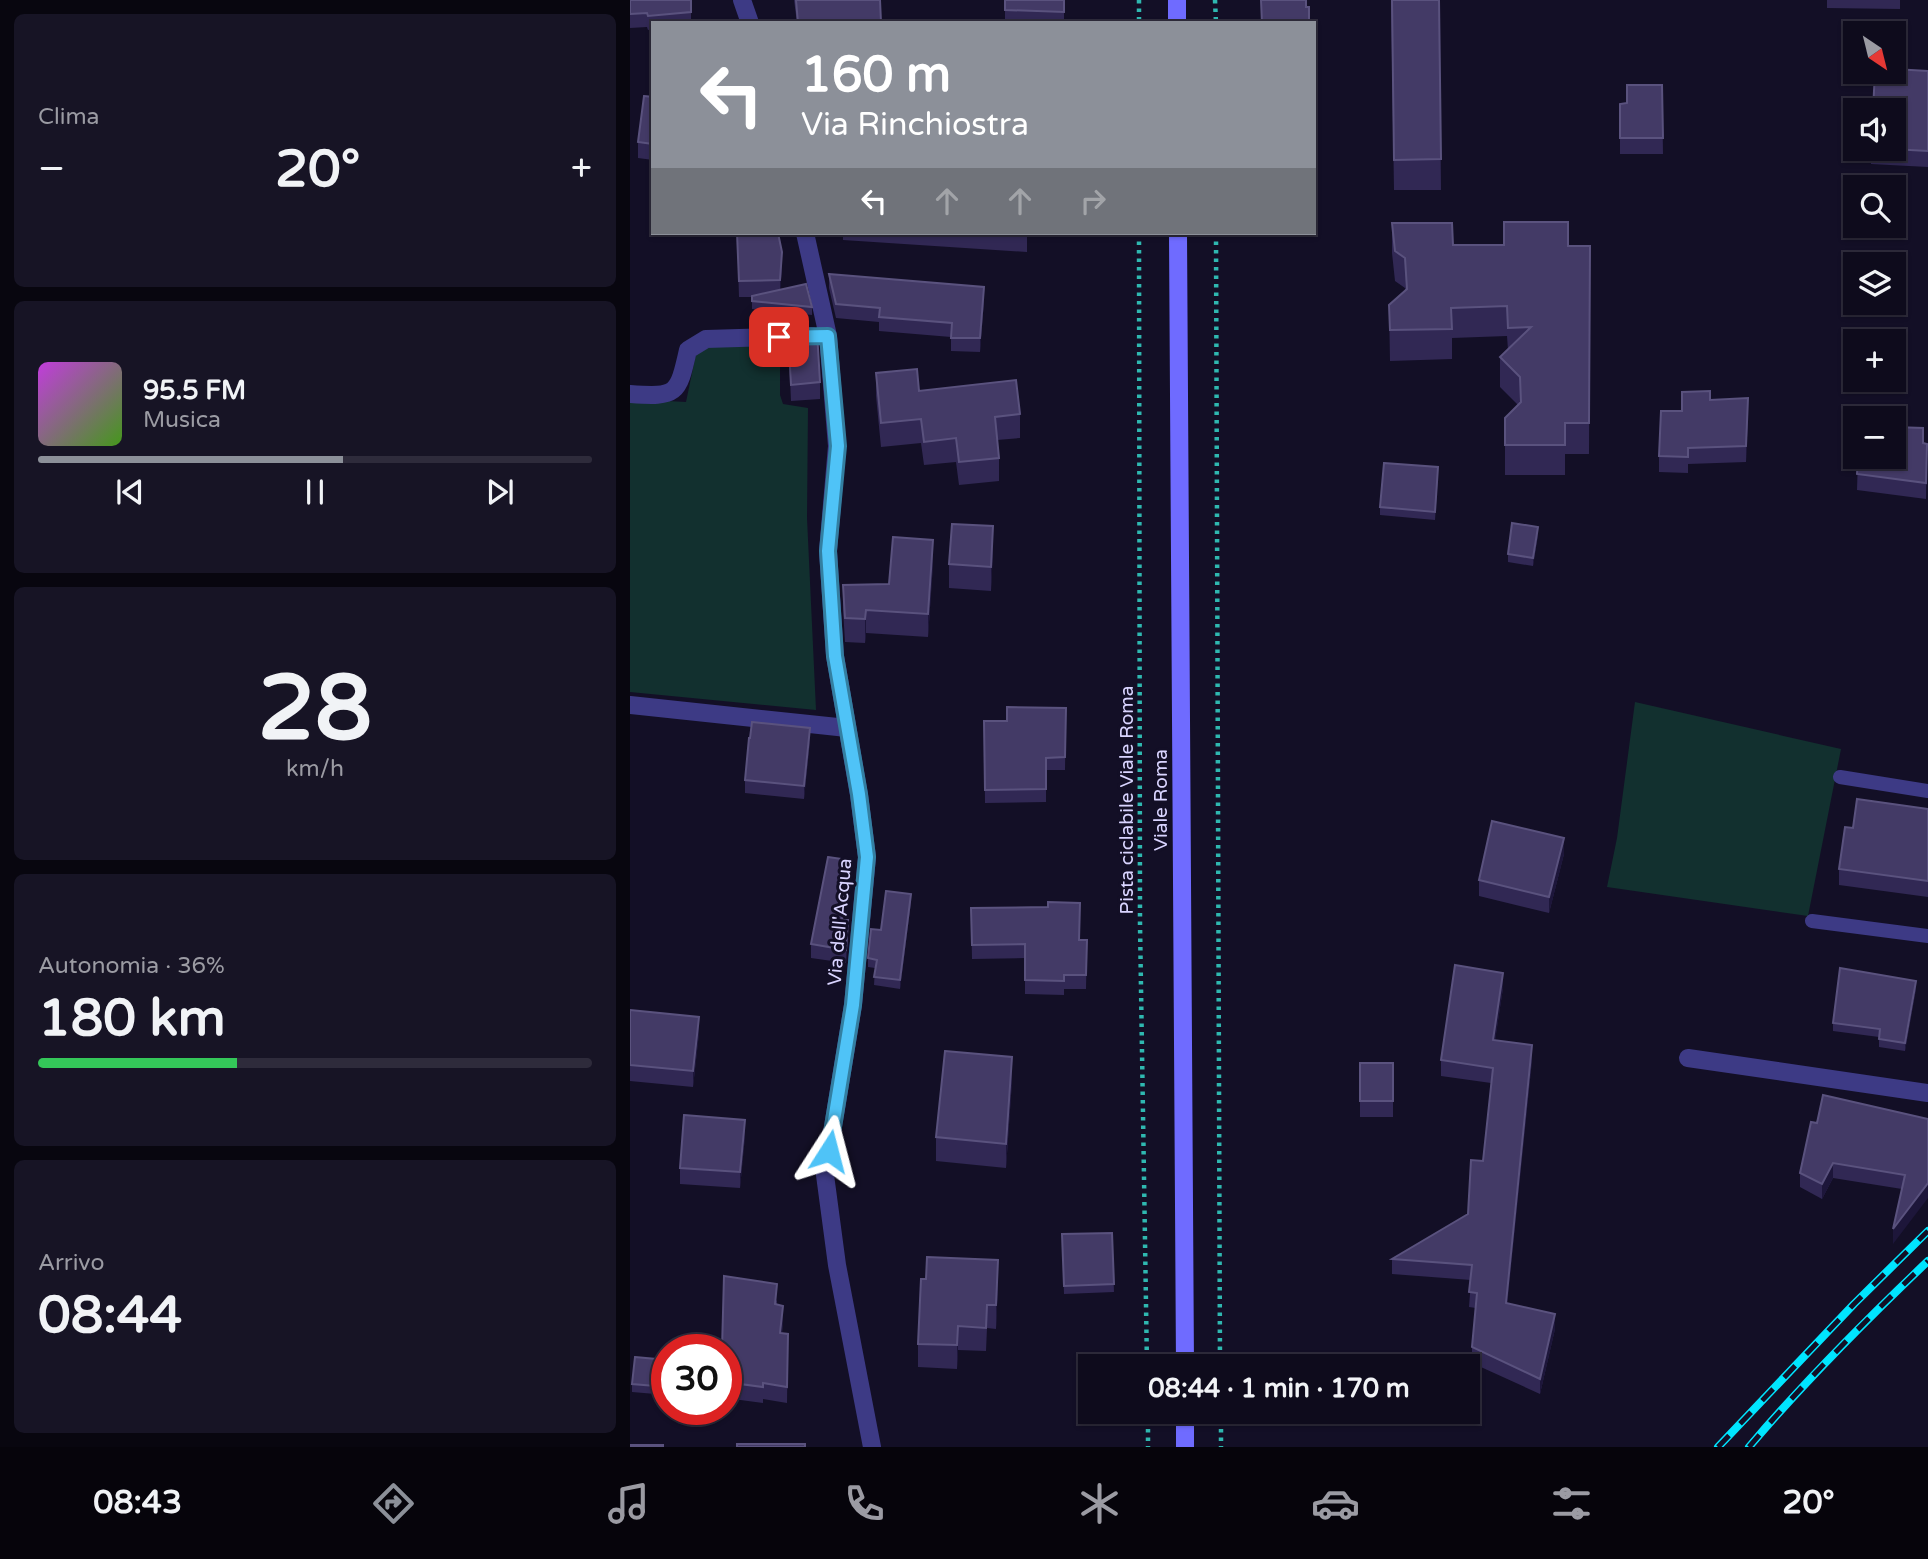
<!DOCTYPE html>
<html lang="it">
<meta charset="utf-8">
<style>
body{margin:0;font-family:"Varela Round",sans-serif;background:#171425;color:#f1f3f6;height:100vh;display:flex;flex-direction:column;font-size:26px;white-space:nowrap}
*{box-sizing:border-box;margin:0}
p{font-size:23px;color:#9b9ba3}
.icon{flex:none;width:38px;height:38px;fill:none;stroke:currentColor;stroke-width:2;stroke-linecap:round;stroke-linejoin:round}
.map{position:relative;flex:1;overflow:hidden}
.sheet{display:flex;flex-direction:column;gap:14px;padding:14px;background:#08060f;width:630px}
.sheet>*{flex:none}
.guide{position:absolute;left:21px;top:21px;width:665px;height:214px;border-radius:0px;box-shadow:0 2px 5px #0004,0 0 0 2px #2e2b3b;background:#8c9099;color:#fff;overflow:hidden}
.needle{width:46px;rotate:145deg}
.fabs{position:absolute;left:1213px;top:21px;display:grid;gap:14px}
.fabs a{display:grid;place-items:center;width:63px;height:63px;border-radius:0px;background:#0e0b1c;box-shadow:0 2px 5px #0004,0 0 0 2px #2e2b3b;font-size:35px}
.speed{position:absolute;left:21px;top:1334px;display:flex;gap:14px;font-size:35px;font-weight:700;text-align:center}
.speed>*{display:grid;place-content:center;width:91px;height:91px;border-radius:50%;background:#0e0b1c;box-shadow:0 2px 5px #0004,0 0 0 2px #2e2b3b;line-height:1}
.speed .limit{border:10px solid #d22;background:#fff;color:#111}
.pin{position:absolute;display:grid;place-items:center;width:60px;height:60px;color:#fff;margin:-30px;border-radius:14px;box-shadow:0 4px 10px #0006}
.me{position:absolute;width:77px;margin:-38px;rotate:9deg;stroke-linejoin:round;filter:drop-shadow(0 0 5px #0008)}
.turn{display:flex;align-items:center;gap:24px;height:147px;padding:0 35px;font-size:32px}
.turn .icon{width:91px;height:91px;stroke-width:2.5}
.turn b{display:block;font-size:49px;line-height:60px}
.lanes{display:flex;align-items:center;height:66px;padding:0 35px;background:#0003;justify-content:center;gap:35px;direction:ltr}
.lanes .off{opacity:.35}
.big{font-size:52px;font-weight:700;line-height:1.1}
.sheet .widget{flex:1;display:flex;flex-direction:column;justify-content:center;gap:10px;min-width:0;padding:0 24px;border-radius:10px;background:#171425}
.sheet .dial{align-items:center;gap:0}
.dial b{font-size:91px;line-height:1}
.song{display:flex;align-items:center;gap:21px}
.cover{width:84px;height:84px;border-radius:10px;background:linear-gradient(135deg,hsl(290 70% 55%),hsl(100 70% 35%))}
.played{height:7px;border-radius:4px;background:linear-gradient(90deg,#8c9099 55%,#2e2b3b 55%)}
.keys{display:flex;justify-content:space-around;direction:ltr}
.heat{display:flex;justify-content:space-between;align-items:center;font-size:38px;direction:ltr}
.charge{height:10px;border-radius:5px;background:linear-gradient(90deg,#34c759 36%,#2e2b3b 0)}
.trip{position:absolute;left:448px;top:1354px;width:402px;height:70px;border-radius:0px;background:#0e0b1c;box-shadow:0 2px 5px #0004,0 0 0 2px #2e2b3b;font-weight:700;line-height:70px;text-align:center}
.dock{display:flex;height:112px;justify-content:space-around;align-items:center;background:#06040b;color:#9b9ba3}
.dock .icon{width:49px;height:49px}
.dock .selected{color:#8c9099}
.dock b{font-size:32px;color:#f1f3f6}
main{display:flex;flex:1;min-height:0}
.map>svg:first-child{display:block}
.green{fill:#12302f}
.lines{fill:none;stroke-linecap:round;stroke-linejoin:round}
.path{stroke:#2fb8b0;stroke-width:4.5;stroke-dasharray:3.5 5;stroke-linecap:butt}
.service{stroke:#3d3a85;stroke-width:14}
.minor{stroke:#3d3a85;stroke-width:18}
.secondary{stroke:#6f6bff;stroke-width:18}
.rail-casing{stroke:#00e5ff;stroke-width:8}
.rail{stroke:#130f26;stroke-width:5;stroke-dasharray:16;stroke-linecap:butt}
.wall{fill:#312854}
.shaded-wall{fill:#1d163a}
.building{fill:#433a66;stroke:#5a527e;stroke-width:2}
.route-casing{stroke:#337fa1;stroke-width:18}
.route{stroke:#4fc3f7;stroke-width:12}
.labels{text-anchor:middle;stroke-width:6;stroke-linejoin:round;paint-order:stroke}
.street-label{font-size:19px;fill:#d9d4ff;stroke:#130f26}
</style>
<main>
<section class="sheet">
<div class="widget"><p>Clima</p>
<div class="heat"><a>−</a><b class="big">20°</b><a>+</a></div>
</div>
<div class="widget">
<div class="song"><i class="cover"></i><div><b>95.5 FM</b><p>Musica</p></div></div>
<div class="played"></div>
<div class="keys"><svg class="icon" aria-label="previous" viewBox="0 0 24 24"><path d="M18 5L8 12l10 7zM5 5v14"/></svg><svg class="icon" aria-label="pause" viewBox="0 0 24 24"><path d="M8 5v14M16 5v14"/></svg><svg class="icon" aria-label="next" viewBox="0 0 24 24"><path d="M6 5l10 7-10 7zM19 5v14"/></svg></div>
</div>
<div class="widget dial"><b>28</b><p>km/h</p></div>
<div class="widget"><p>Autonomia · 36%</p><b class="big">180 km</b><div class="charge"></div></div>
<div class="widget"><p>Arrivo</p><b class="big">08:44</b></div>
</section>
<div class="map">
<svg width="1298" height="1447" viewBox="0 0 1298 1447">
<rect width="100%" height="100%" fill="#130f26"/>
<!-- green -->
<path class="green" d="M150,345V395L153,404L178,408L177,518L186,710L0,692V399L56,402L66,354L71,346Z
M1005,702L1211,749L1178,916L977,887L987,838Z"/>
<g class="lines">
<!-- path -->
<path class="path" d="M509,0V23
M585,0L586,23
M509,233L510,924L517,1367
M586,233L590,1367
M518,1412V1447
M591,1412V1447"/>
<!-- service -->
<path class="service" d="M1210,777L1298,791
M1182,921L1298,936"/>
<!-- minor -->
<path class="minor" d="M112,0L120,23
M175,233L198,336L207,446L198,551L205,656L229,795L237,857L223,1005L195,1175L207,1265L242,1447
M0,394C47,397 48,395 58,350L76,339L181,336
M0,705L217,728
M1058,1058L1298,1093"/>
<!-- secondary -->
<path class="secondary" d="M547,0V23
M548,233L555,1367
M555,1412V1447"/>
<!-- rail casing -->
<g class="rail-casing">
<path id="rail" d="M1088,1447L1224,1304L1298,1231
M1119,1447C1175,1381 1235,1321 1298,1261"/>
</g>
<!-- rail -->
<use href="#rail" class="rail"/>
</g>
<!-- wall -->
<path class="wall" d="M0,0L61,5V23H23V29L18,30L17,27L0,28Z
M164,0H250L251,23H167Z
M375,0H434V23H375Z
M761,0H809L811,190H764Z
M1197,0H1270V9L1197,8Z
M1298,71V167L1241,164V149H1264Z
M1032,85L1033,154H990V104L997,103Z
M23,97V160L8,158V142Z
M762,223L823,245L960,246L959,454H935V475H875V418L888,405L870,387V357L878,350L877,336L822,338V359L760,361L759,305L775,291V288L765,281L762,253Z
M107,233L152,268L150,290L182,307V315L122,309V297H109Z
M213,233H397V252L213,240Z
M199,274L354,301L350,352L321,351V337L249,331V322L206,318L199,288Z
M158,332L190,382V399L161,401Z
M246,373L289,391L390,414V438L367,440L369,458V481L329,485L326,462L294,465L291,443L251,447L246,396Z
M1052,392L1080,400L1118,414L1116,462L1058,464V473L1029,472V456L1052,411Z
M1293,443L1297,444L1296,499L1227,490L1228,457Z
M808,475L805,520L750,515V507Z
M908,535L903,566L878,562V554Z
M363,550L361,591L319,588V564Z
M303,564L298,637L236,633L235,643L215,642L213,609V585L259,584Z
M436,708L435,770H416V802L355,803L354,721H377Z
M180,741L174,799L115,793V780Z
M1298,809V897L1209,885V869L1223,828Z
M934,854L919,913L849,896V880Z
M219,874L213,920L218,934L216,963L181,958V944Z
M281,902L270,989L244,985L245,968L238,967V958L251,930Z
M341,908L449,940H457L456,989H434V995L395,994V958L342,959Z
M873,988L865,1040L902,1060L877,1303L925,1329L910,1394L842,1363V1347L846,1308L839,1307L841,1280L762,1274V1259L838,1214L853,1161L861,1083L811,1076V1060Z
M1286,989L1275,1051L1249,1047V1037L1203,1031V1023Z
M0,1010L69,1033L63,1087L0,1081Z
M730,1063H763V1117H730Z
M382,1081L376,1168L306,1161V1137Z
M1298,1119L1263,1244L1272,1189L1203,1178L1192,1199L1170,1187V1173L1187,1123Z
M115,1136L110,1188L50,1184V1168Z
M482,1233L484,1292L434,1294L432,1234Z
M368,1284L366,1329L357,1328L356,1351L328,1350L327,1369L288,1367V1344Z
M147,1300V1304L153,1322L152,1334H158L157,1403L133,1399V1403L103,1399V1390L96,1389V1349Z
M37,1360V1395L2,1392V1384Z"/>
<!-- shaded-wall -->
<path class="shaded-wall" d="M152,252V268L150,296V280Z
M354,287V301L350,352V338Z
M1118,398V414L1116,462V446Z
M363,526V550L361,591V567Z
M908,527V535L903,566V558Z
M303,540V564L298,637V614Z
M236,610V633L235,643V619Z
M180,728V741L174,799V786Z
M934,838V854L919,913V897Z
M219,860V874L212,933V920Z
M281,894V902L270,989V980Z
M218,920V934L216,963V950Z
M873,973V988L863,1055V1040Z
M1286,981V989L1275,1051V1043Z
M69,1017V1033L63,1087V1071Z
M902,1045V1060L876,1318V1303Z
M382,1057V1081L376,1168V1144Z
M115,1120V1136L110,1188V1172Z
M1203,1163V1178L1192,1199V1184Z
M1298,1183V1198L1263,1244V1229Z
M368,1260V1284L366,1329V1305Z
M153,1306V1322L150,1349V1333Z
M925,1314V1329L910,1394V1379Z
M328,1326V1350L327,1369V1345Z"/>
<!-- building -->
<path class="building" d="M0,0H61V12L18,16L17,13L0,14Z
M166,0H250L251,22L168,23Z
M375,0H434V12L375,10Z
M631,0H676V7H679V23H632Z
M762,0H809L811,159L764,160Z
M1264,69L1298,71V151L1262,149H1264V110H1243L1245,72H1264Z
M997,85H1032L1033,138H990V104L997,103Z
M14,96L23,97V144L8,142Z
M874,222H938V246H960L959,423H935V445H875V418L891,402L890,377L870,357L901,327L878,328L877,306L821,308L822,329L760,330L759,305L777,289L775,258L765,251L762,223H822L823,245H874Z
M107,233H148L152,252L150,280L109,281Z
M199,274L354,287L350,338H321L322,323L249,317L250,308L206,304Z
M176,284L182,307L122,301V296Z
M158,332H187L190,382L161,385Z
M287,369L289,391L386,380L390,414L365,417L369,458L329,462L326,438L294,442L291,419L251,423L246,373Z
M1080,391V400L1118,398L1116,446L1058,448V457L1029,456L1031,411H1052V392Z
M1264,427L1293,428V443L1297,444L1296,483L1227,474L1228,457H1264Z
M754,463L808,467L805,512L750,507Z
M882,523L908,527L903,558L878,554Z
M322,524L363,526L361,567L319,564Z
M263,537L303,540L298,614L236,610L235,619L215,618L213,585L259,584Z
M377,707L436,708L435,757L416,758V789L355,790L354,721H377Z
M122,722L180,728L174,786L115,780L119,738H120Z
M1227,799L1298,809V881L1209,869L1215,827L1223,828Z
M862,821L934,838L919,897L849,880Z
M198,857L219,860L212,920H218L216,950L181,944Z
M256,891L281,894L270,980L244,977L247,960L238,958L241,929L251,930Z
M418,902L450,903L449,940H457L456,975H434V981L395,980V944L342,945L341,908L418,907Z
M825,965L873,973L863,1040L902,1045L876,1303L925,1314L910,1379L842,1347L847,1293L839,1292L842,1265L762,1259L838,1214L841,1160L853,1161L863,1068L811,1060Z
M1210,968L1286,981L1275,1043L1249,1039L1250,1029L1203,1023Z
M0,1010L69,1017L63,1071L0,1065Z
M315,1051L382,1057L376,1144L306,1137Z
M730,1063H763V1101H730Z
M1193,1095L1298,1119V1183L1263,1229L1275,1175L1203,1163L1192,1184L1170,1173L1181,1122L1187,1123Z
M54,1115L115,1120L110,1172L50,1168Z
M482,1233L484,1284L434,1286L432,1234Z
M297,1257L368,1260L366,1305H357L356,1328L328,1326L327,1345L288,1344L291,1279H296Z
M94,1276L147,1284L145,1304L153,1306L150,1333L158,1334L157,1387L133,1383V1387L103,1383V1374L96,1373V1349H92Z
M5,1357L37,1360V1387L2,1384Z
M107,1444H175V1447H107Z
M0,1445H33V1447H0Z"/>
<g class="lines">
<!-- route casing -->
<g class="route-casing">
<path id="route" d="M149,337L198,336L208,446L198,551L205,656L229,794L237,857L223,1005L199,1151"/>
</g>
<!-- route -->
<use href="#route" class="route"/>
</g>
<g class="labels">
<!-- street labels -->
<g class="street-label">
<text transform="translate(496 800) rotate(-90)" y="7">Pista ciclabile Viale Roma</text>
<text transform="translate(530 800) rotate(-90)" y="7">Viale Roma</text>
<text transform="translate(209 922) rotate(-85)" y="7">Via dell'Acqua</text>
</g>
</g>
</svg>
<div class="fabs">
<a><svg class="needle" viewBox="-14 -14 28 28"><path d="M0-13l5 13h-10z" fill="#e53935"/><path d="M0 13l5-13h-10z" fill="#9b9ba3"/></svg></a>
<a><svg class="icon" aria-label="sound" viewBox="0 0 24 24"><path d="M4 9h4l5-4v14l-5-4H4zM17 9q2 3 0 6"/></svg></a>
<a><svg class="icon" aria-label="search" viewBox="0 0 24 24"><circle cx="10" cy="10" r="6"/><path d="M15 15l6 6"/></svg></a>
<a><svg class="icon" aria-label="layers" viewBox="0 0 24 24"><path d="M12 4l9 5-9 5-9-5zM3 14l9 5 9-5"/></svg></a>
<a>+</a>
<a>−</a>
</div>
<div class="speed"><div class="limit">30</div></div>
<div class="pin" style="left:149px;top:337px;background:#d93025"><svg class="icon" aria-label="arrive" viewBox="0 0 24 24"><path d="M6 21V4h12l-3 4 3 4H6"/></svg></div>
<svg class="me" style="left:199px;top:1151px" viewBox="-20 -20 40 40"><path d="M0-17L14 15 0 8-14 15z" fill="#4fc3f7" stroke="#fff" stroke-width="4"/></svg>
<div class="trip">08:44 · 1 min · 170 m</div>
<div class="guide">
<div class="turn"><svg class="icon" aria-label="left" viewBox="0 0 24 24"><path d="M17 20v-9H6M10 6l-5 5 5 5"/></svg><div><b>160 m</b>Via Rinchiostra</div></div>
<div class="lanes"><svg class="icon" aria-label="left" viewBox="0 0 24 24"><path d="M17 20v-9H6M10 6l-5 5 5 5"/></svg><svg class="icon off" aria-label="ahead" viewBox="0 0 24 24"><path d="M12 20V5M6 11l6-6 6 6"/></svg><svg class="icon off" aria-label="ahead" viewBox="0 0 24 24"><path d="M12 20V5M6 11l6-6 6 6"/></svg><svg class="icon off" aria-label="right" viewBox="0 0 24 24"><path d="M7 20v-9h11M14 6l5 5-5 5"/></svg></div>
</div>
</div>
</main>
<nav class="dock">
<b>08:43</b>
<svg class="icon selected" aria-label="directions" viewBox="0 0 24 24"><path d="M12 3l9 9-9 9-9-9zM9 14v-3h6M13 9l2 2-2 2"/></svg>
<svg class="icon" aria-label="music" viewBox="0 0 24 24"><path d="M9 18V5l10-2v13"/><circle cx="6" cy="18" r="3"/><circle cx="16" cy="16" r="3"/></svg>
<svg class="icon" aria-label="phone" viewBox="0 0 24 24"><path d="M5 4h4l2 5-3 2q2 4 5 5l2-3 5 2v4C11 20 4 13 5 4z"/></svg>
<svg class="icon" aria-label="climate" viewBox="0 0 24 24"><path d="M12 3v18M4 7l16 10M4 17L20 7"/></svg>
<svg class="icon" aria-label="car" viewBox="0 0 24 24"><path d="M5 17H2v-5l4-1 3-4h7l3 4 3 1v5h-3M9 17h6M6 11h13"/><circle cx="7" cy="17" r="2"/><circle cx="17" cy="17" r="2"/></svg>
<svg class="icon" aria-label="filters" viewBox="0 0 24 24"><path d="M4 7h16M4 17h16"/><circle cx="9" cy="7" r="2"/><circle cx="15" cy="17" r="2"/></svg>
<b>20°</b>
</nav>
